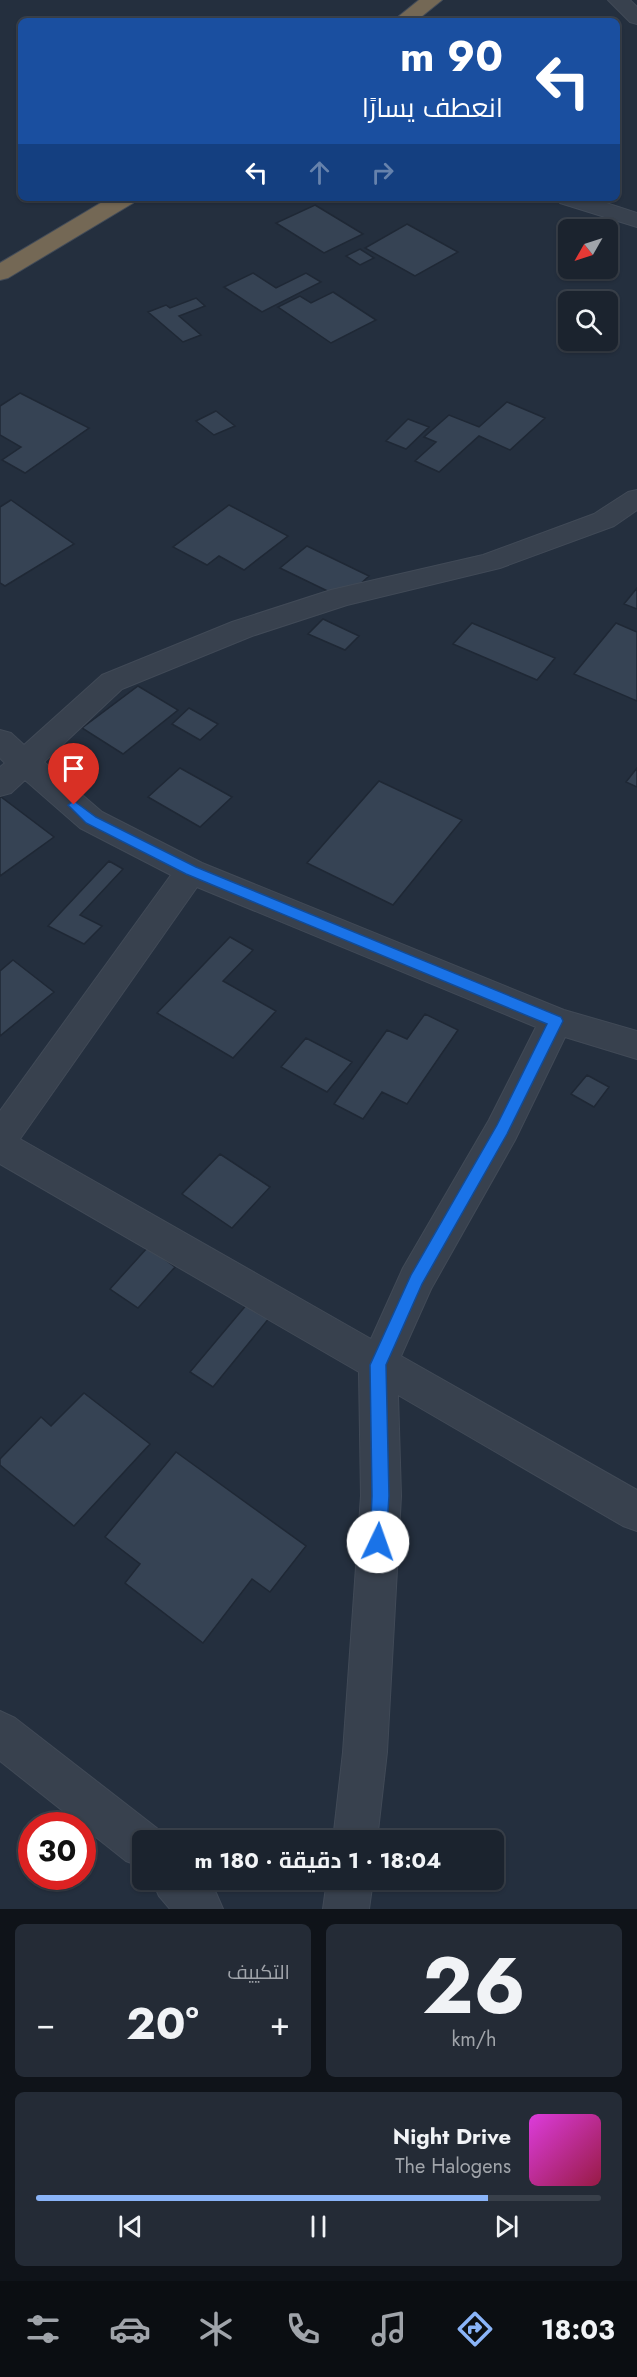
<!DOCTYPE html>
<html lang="ar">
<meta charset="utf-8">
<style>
body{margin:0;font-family:Jost,Cairo,sans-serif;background:#242b36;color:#f1f3f6;direction:rtl;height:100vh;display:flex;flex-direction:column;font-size:22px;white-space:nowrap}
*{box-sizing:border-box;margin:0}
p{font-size:20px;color:#a0a4aa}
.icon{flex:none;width:33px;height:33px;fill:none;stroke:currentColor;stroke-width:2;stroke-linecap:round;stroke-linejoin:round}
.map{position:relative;height:1909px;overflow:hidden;direction:ltr}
.side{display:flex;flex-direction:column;gap:15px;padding:15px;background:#0f1319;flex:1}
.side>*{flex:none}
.banner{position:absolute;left:18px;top:18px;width:602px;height:183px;border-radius:9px;box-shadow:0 2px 4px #0004,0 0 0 2px #39404a;direction:rtl;background:#1a4fa0;color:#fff;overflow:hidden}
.needle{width:39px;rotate:231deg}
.controls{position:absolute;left:558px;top:219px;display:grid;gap:12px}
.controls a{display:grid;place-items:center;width:60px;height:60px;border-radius:9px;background:#1b232e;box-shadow:0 2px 4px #0004,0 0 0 2px #39404a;font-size:30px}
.speed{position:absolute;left:18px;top:1812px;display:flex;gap:12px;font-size:30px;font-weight:700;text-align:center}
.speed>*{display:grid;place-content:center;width:78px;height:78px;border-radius:50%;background:#1b232e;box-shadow:0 2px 4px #0004,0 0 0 2px #39404a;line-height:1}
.speed .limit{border:9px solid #d22;background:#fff;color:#111}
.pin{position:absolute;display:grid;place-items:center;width:51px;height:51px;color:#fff;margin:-62px -26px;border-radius:50% 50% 50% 0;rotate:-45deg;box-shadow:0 0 6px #0007}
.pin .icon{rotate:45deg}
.me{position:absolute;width:66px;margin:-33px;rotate:3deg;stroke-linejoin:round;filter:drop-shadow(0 0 4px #0008)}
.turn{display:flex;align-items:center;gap:21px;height:126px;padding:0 18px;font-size:27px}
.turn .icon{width:78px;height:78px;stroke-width:2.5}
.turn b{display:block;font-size:42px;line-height:51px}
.lanes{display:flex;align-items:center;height:57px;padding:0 18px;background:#0003;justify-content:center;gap:30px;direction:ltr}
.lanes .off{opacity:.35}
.big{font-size:45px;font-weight:700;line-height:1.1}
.side .tile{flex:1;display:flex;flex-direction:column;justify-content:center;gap:9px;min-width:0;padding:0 21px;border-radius:9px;background:#242b36}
.side .dial{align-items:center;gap:0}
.dial b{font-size:78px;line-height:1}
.song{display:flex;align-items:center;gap:18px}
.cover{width:72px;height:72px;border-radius:9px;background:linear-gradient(135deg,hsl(300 70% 55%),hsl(340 70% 35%))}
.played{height:6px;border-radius:3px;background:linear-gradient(90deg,#8ab4f8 80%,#39404a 80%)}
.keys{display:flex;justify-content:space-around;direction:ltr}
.heat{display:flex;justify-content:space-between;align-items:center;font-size:33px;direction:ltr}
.side .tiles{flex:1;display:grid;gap:15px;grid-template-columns:1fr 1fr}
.tile:last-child{grid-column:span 2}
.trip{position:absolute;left:132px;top:1830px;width:372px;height:60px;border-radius:9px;background:#1b232e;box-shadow:0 2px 4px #0004,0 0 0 2px #39404a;font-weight:700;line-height:60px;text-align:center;direction:rtl}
.tab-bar{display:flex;height:96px;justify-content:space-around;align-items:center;background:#0b0e12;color:#a0a4aa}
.tab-bar .icon{width:42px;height:42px}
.tab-bar .on{color:#8ab4f8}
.tab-bar b{font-size:27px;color:#f1f3f6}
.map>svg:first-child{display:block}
.building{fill:#364354;stroke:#1f2835;stroke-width:1.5}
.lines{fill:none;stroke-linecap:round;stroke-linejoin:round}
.street-casing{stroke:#414a57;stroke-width:2}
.highway-casing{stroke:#434c59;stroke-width:2}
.street{fill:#38414e;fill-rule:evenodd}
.highway{fill:#746855;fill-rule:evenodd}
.route{fill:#1a73e8;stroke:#114b97;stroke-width:1.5}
</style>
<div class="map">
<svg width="637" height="1909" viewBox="0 0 637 1909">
<rect width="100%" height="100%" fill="#242f3e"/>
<!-- building -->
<path class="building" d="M315,205L363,234L324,253L276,223Z
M407,224L458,252L415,276L365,248Z
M360,249L374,258L360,265L346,256Z
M253,273L276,288L306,273L321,282L262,312L224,287Z
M333,292L376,320L331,343L278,307L300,296L311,303Z
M196,298L205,306L179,316L201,335L183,342L148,312L166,305L170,308Z
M20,393L89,428L25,473L2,460L21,447L0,435V406Z
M507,402L545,418L510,450L479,436L439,472L415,461L436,442L424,437L449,415L479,427Z
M216,411L235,426L214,435L196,421Z
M408,419L429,427L406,449L386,441Z
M11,500L74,544L5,586L0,583V507Z
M229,505L288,536L244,570L219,556L207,565L173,547Z
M307,546L369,576L344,599L280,568Z
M637,588V609L624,604Z
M323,619L359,636L345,650L308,634Z
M472,623L555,658L537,680L453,644Z
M616,623L637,632V701L574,674Z
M138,686L178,710L123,754L82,728Z
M189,708L218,724L200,740L172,724Z
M180,768L232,797L200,827L148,797Z
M637,768V787L626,782Z
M379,781L462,820L393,905L307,863Z
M0,796L54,837L0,876Z
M109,861L123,869L80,915L102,926L84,944L48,926Z
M230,937L253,950L223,981L276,1011L233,1058L157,1013Z
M13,960L54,992L0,1036V971Z
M425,1014L458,1030L407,1104L382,1092L363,1119L334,1104L387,1030L407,1039Z
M306,1038L352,1062L327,1092L281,1067Z
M587,1075L609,1087L594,1107L571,1094Z
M220,1154L270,1187L232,1228L182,1194Z
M148,1247L175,1267L138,1308L110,1289Z
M248,1303L270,1317L213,1387L190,1372Z
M84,1393L150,1444L74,1526L0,1465V1459L41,1417L51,1426Z
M176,1452L306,1546L270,1592L252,1579L203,1643L125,1583L140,1564L105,1537Z"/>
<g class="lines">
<!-- street casing -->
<g class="street-casing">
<path id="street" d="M608,0H630L637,7V24L630,22Z
M557,198H591L637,213V227L560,203Z
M637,490V510L614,526L500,568L347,605L252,636L122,689L44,762L102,812L202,863L564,1010L637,1031V1059L565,1037L515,1140L431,1289L401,1356L637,1490V1531L623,1526L398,1395L401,1496L387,1752L377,1840H333L343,1752L361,1496L359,1372L0,1164V1111L171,875L80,828L25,780L11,793L0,796V767L5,763L0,758V730L11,733L24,745L102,675L232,622L331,590L483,555L594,514L628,492ZM197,887L536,1027L489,1120L403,1268L371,1339L20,1139Z
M0,1711L15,1718L158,1829L163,1840H142V1867L126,1861L0,1761Z
M152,1880H205L216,1893L223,1909H170L159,1896Z
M327,1880H373L369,1909H323Z"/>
</g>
<!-- highway casing -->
<g class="highway-casing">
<path id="highway" d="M419,0H442L416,21H393Z
M109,198H136L133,203L8,278L0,280V263Z"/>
</g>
<!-- street -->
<use href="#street" class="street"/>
<!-- highway -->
<use href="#highway" class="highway"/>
</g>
<!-- route -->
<path class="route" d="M74,801L96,817L196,867L561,1017L563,1021L507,1134L422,1284L386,1365L389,1496L386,1542L384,1548L378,1551L372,1548L370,1542L372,1496L370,1365L411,1275L497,1125L547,1024L186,874L86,823L68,805Z"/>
</svg>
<div class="controls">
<a><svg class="needle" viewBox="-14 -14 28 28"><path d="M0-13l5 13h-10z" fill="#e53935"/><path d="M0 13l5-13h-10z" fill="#a0a4aa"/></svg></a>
<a><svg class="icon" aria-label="search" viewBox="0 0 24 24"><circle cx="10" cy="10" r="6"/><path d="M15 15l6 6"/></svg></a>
</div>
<div class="speed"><div class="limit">30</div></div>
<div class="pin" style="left:74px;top:805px;background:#d93025"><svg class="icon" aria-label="arrive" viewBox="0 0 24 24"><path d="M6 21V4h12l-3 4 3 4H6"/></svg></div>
<svg class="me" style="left:378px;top:1542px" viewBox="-20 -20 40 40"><circle r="19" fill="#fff"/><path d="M0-13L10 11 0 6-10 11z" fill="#1a73e8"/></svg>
<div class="trip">18:04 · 1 دقيقة · 180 m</div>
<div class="banner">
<div class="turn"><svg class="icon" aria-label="left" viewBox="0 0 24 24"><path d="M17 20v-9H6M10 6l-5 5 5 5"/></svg><div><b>90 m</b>انعطف يسارًا</div></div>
<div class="lanes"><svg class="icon" aria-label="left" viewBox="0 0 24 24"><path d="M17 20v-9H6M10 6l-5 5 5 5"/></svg><svg class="icon off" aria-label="ahead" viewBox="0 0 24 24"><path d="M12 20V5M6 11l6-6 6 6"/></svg><svg class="icon off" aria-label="right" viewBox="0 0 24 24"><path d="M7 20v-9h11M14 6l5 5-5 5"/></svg></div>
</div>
</div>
<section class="side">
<div class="tiles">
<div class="tile dial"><b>26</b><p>km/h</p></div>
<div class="tile"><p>التكييف</p>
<div class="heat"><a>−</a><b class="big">20°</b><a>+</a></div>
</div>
<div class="tile">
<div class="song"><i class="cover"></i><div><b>Night Drive</b><p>The Halogens</p></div></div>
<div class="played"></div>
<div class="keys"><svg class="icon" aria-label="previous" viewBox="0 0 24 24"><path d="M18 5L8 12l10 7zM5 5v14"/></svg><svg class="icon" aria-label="pause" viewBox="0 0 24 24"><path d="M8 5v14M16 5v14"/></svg><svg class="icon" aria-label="next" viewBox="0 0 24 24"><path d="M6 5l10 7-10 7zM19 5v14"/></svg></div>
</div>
</div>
</section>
<nav class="tab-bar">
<b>18:03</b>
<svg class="icon on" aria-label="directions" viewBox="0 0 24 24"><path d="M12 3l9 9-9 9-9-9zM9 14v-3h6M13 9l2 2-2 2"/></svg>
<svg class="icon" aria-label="music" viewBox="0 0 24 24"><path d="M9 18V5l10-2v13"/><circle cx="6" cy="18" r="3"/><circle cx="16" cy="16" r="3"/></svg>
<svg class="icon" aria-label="phone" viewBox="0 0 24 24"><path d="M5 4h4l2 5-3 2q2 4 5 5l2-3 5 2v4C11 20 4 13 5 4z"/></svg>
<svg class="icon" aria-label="climate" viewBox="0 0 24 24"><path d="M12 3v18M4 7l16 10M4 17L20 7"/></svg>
<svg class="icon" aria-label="car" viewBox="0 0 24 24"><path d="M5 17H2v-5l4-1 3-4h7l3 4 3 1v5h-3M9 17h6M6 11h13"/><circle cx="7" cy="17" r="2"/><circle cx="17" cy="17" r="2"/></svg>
<svg class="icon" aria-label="filters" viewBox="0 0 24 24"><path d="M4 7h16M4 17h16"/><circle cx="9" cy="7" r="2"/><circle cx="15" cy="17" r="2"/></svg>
</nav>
